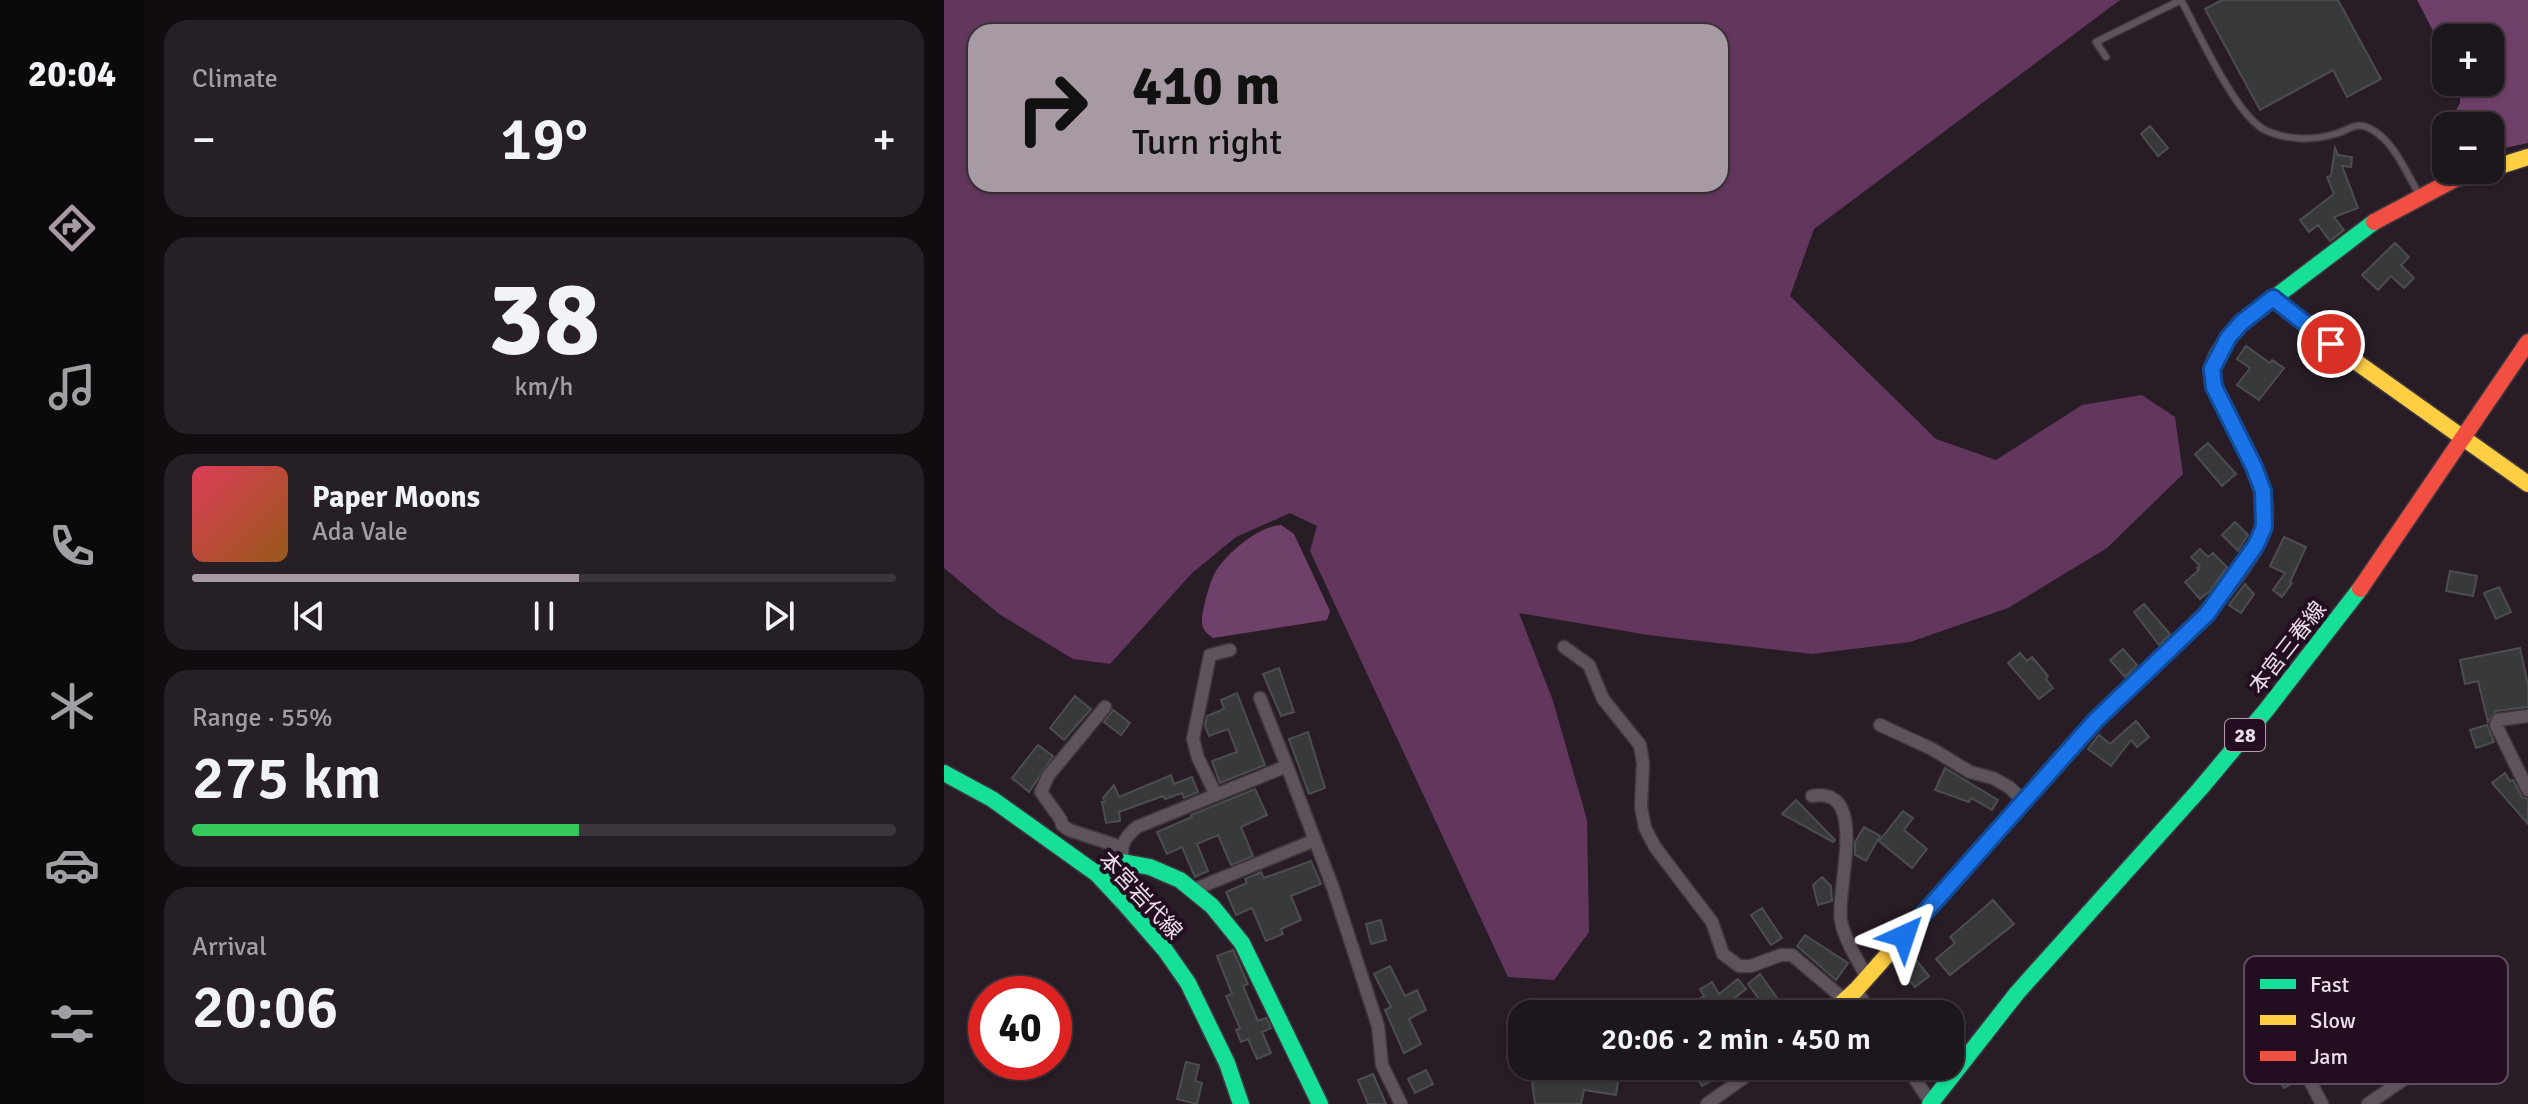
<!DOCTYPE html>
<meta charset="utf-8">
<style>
body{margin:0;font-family:Signika,"Noto Sans JP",sans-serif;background:#261f26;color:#f1f3f6;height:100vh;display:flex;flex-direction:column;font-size:30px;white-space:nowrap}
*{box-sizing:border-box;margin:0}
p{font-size:26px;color:#a19fa4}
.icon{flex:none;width:44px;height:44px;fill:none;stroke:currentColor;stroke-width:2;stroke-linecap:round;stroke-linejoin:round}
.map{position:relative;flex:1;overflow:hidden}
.sheet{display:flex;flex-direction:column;gap:20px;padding:20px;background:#100c10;width:800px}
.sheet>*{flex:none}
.guide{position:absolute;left:24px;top:24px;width:760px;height:168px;border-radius:24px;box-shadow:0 2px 6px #0004,0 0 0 2px #3c353b;background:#a79aa5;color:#111;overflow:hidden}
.buttons{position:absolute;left:1488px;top:24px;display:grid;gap:16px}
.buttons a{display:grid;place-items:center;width:72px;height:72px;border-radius:16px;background:#1e161d;box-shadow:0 2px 6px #0004,0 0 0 2px #3c353b;font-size:40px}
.speed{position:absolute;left:24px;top:976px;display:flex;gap:16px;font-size:40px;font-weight:700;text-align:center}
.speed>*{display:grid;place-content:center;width:104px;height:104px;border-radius:50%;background:#1e161d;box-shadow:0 2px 6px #0004,0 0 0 2px #3c353b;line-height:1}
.speed .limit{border:12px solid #d22;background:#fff;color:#111}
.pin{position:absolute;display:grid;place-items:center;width:68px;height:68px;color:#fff;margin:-34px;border:4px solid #fff;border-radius:50%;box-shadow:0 2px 8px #0007}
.me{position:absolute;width:88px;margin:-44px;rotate:42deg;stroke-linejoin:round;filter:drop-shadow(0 0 6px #0008)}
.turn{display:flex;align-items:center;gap:28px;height:168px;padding:0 32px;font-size:36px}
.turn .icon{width:104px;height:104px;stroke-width:2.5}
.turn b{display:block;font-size:56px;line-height:68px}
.big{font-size:60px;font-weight:600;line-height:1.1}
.sheet .widget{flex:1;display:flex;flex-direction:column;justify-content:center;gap:12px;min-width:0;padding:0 28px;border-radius:24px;background:#261f26}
.sheet .dial{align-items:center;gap:0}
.dial b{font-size:104px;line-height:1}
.song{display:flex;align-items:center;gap:24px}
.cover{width:96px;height:96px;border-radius:12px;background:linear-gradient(135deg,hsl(350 70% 55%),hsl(30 70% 35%))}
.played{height:8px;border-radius:4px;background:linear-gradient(90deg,#a79aa5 55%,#3c353b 55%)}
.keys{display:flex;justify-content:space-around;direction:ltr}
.heat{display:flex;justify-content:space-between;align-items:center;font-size:44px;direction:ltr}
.charge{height:12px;border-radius:6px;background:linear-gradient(90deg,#34c759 55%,#3c353b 0)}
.trip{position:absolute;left:564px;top:1000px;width:456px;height:80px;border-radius:24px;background:#1e161d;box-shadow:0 2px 6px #0004,0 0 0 2px #3c353b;font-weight:600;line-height:80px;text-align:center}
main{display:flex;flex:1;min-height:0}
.dock{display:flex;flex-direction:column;width:144px;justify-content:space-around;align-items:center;background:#0c090c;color:#a19fa4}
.dock .icon{width:56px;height:56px}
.dock .current{color:#a79aa5}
.dock b{font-size:36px;color:#f1f3f6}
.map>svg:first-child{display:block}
.forest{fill:#63375d;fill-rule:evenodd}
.water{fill:#6f4069}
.building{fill:#38393a;stroke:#4c4d4f;stroke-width:2}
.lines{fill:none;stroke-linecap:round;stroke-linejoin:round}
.lane-casing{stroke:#40373e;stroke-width:9}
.street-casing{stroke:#40373e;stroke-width:15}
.fast-casing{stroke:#40373e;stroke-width:19}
.slow-casing{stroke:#40373e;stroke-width:19}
.jam-casing{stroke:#40373e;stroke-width:19}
.lane{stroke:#5d535c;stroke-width:6}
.street{stroke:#5d535c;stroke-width:12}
.fast{stroke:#16e098;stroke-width:16}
.slow{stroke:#ffcf43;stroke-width:16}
.jam{stroke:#f24e42;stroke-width:16}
.route-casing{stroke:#114b97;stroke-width:20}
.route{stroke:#1a73e8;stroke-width:14}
.labels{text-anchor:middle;stroke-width:8;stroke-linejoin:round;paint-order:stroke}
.shield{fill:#230e21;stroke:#b09fad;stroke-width:2}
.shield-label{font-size:20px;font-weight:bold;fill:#ecdde9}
.street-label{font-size:22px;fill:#ecdde9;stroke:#230e21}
.key{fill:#230e21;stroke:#5f4c5d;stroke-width:2}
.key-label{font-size:22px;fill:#ecdde9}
</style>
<main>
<nav class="dock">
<b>20:04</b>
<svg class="icon current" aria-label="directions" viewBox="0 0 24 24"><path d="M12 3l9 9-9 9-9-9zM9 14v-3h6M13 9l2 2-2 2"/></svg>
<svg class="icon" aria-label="music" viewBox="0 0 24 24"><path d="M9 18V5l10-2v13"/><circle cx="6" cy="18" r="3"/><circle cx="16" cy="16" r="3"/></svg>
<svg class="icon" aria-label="phone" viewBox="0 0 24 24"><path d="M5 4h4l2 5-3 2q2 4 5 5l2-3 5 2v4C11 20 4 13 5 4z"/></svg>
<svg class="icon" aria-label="climate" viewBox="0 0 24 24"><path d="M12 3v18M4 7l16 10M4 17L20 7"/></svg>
<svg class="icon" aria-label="car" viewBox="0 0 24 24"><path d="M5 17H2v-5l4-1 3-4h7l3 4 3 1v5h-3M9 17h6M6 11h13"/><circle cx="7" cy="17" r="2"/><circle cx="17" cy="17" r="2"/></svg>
<svg class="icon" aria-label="filters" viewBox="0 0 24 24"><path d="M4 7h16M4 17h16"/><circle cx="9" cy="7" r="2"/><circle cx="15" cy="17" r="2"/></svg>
</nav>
<section class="sheet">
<div class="widget"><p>Climate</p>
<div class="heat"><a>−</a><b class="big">19°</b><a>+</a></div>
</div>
<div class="widget dial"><b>38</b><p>km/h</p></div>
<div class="widget">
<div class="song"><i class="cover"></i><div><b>Paper Moons</b><p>Ada Vale</p></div></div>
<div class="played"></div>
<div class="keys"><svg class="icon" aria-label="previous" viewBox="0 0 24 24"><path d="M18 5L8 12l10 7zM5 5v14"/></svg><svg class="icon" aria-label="pause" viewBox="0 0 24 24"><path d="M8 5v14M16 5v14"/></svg><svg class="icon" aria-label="next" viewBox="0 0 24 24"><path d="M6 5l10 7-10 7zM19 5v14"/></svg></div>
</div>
<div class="widget"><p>Range · 55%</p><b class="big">275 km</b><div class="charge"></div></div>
<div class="widget"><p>Arrival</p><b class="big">20:06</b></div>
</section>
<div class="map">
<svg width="1584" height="1104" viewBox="0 0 1584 1104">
<rect width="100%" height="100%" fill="#281d27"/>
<!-- forest -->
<path class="forest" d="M0,0H1176L870,229L846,296L992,439L1052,460L1138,405L1198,395L1231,417L1239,474L1163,548L1064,608L966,642L868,654L704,635L575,613L609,701L643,820L645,932L610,980L564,977L366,551L373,526L346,513L292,537L248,573L166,664L129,659L55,614L0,568ZM32,32H776V184H32Z"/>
<!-- water -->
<path class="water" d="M1473,0H1584V143L1546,151V126H1503L1516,103V82H1546V38H1502V56Z
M337,525L350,534L386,611L383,620L269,638C255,629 257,622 260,606C263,595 266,581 272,571C285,551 314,527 337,525Z"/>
<!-- building -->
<path class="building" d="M1278,0H1394L1437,79L1403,97L1389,70L1316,110L1261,9Z
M1206,126L1224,148L1214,156L1197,134Z
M1391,148L1394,155L1408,157L1407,167L1398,166L1414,208L1390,217L1400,230L1386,241L1374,225L1365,232L1356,220L1390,194L1383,177L1387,176Z
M1451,243L1465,257L1457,265L1470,278L1460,288L1447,276L1434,290L1418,275Z
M1302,346L1326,363L1328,360L1340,368L1315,400L1293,385L1306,368L1293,359Z
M1264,443L1292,474L1278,486L1251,454Z
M1291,522L1304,535L1294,551L1278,535Z
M1340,537L1362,547L1346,582L1348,583L1338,597L1329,590L1341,573L1326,566Z
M1256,549L1264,557L1269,553L1283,567L1266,591L1256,599L1241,582L1255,570L1253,568L1256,566L1247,557Z
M1506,571L1533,576L1529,596L1502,591Z
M1301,584L1310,594L1297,613L1285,605Z
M1555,587L1567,612L1552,619L1540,593Z
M1200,604L1226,634L1215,645L1190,612Z
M1576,648L1584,685V707L1552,711L1544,722L1534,681L1521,684L1516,660Z
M1179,649L1193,665L1181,677L1166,660Z
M1076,653L1083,661L1088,657L1104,676L1102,679L1109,688L1095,699L1064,663Z
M335,668L350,712L337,716L319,674Z
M293,693L321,765L276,783L268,761L293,752L284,729L265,736L261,726L263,716L280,709L277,700Z
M131,696L147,709L120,740L106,728Z
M169,710L186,723L177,735L160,722Z
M1192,721L1205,737L1193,747L1187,740L1167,766L1144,749L1155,735L1166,744Z
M1543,725L1550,742L1532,748L1526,730Z
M364,732L381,788L365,794L345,739Z
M94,745L109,756L85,792L68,778Z
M1001,768L1054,800L1048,810L1027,798L1025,802L991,790Z
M1561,773L1566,781L1569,780L1578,797L1584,799V824L1548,783Z
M227,775L230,784L248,777L254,792L240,798L238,793L221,799L219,796L175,812L176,821L162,823L158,802H161L159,798L170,785L175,797Z
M311,789L323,815L297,827L309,856L287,865L274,835L253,844L264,871L251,877L238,847L223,854L213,832L248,817L247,815Z
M852,800L891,840L889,842L838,814Z
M959,811L969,818L960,830L983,849L968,868L935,841Z
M920,827L936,836L922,861L911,855V842Z
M367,861L377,884L347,896L357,920L337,929L339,934L322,941L308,908L292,915L282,892L303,883L301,879L317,872L320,878Z
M878,877L887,886L888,901L874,905L869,885Z
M1049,900L1070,924L1006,975L992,959L1011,943L1006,937Z
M818,908L838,938L827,945L807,915Z
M437,920L442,940L427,944L422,924Z
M861,935L904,963L892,980L853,946Z
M289,950L304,984L299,986L314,1021L322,1018L327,1028L318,1032L327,1053L313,1059L304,1039L297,1042L292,1030L296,1028L282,996L288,994L273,956Z
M972,960L985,976L971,987L958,972Z
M446,966L461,996L473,990L482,1010L465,1019L477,1044L460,1053L441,1010L447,1007L430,974Z
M816,974L833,998L821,1007L804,984Z
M794,979L802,989L788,1000L797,1014H729L760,996L756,989L768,982L775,994Z
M1339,1058L1352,1081L1340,1088L1326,1064Z
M242,1062L255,1065L251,1081L258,1083L253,1104L233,1099Z
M615,1066H624L647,1080L649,1066H661L659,1080L674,1082L672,1095L640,1090L637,1104H591L588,1082L607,1079Z
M746,1066H793L758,1086Z
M482,1070L489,1084L471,1093L464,1079Z
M429,1074L442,1104H424L414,1080Z"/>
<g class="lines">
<!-- lane casing -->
<g class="lane-casing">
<path id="lane" d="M1162,57L1152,42L1237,0C1254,31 1290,112 1319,129C1340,140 1368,141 1391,134C1403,131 1412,121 1425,128C1449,139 1463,174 1476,196"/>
</g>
<!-- street casing -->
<g class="street-casing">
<path id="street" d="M620,647L645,665L659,699L696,745L699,763L697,807L701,828L711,847L768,922L779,954L795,966H807L837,955H848L901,1000
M316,698L343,766
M161,707L104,776L97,792L117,820L118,825L125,830L177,847
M1584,716L1554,720L1552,725L1584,790
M936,725L988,749L1026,772L1049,778L1065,787L1081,802
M272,795L254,758L249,739L266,655L286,650
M868,796C927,785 891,891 897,921C901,941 914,960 923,978
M179,862C176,845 180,838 193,827L343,766L389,888L434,1026L438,1065L457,1104
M249,890L371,840
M912,990L928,1014
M962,1066L988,1104
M1368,1085L1378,1104
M763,1104L816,1066
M1424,1104L1472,1071"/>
</g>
<!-- fast casing -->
<g class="fast-casing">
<path id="fast" d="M1246,630C1264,613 1317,550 1320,525C1326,484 1299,446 1282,410C1276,398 1266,384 1268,370C1270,354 1287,335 1297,323L1430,222
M0,773L48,799L153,874L180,903L221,950L244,983L283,1063L297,1104
M153,874L179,862L206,867L236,880L268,906L298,943L376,1104
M986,1104L1073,993L1256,789L1323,709L1416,589"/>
</g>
<!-- slow casing -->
<g class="slow-casing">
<path id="slow" d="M1546,169L1584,157
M1329,298L1387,344L1584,484
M886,1014L912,990L1152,720L1246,630"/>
</g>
<!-- jam casing -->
<g class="jam-casing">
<path id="jam" d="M1430,222L1511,179L1543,170
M1416,589L1584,342"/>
</g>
<!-- lane -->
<use href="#lane" class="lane"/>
<!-- street -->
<use href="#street" class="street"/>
<!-- fast -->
<use href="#fast" class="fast"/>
<!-- slow -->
<use href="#slow" class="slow"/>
<!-- jam -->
<use href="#jam" class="jam"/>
</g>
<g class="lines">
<!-- route casing -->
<g class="route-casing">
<path id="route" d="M960,936L1152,720L1263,614L1312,545L1320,527L1319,491L1310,467L1270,387L1268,369L1284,338L1297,323L1329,298L1387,344"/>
</g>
<!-- route -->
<use href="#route" class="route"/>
</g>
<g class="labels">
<!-- shield labels -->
<rect class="shield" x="1281" y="719" width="40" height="32" rx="6"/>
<g class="shield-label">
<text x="1301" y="742">28</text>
</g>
<!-- street labels -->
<g class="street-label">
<text transform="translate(1343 647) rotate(-52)" y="8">本宮三春線</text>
<text transform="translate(197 895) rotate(47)" y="8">本宮岩代線</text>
</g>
</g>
<!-- legend -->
<rect x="1300" y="956" width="264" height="128" rx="12" class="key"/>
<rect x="1316" y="979" width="36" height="10" fill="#16e098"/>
<rect x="1316" y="1015" width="36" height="10" fill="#ffcf43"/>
<rect x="1316" y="1051" width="36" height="10" fill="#f24e42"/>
<g class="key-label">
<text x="1366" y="992">Fast</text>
<text x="1366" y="1028">Slow</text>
<text x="1366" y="1064">Jam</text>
</g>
</svg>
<div class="buttons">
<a>+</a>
<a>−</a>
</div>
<div class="speed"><div class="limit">40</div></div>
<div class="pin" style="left:1387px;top:344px;background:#d93025"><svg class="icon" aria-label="arrive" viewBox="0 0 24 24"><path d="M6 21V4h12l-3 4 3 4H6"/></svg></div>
<svg class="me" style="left:960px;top:936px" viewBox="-20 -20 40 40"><path d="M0-17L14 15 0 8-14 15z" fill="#1a73e8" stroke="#fff" stroke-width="4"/></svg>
<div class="trip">20:06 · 2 min · 450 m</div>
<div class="guide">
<div class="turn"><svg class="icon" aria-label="right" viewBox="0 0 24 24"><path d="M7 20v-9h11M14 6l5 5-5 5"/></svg><div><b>410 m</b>Turn right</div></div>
</div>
</div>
</main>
